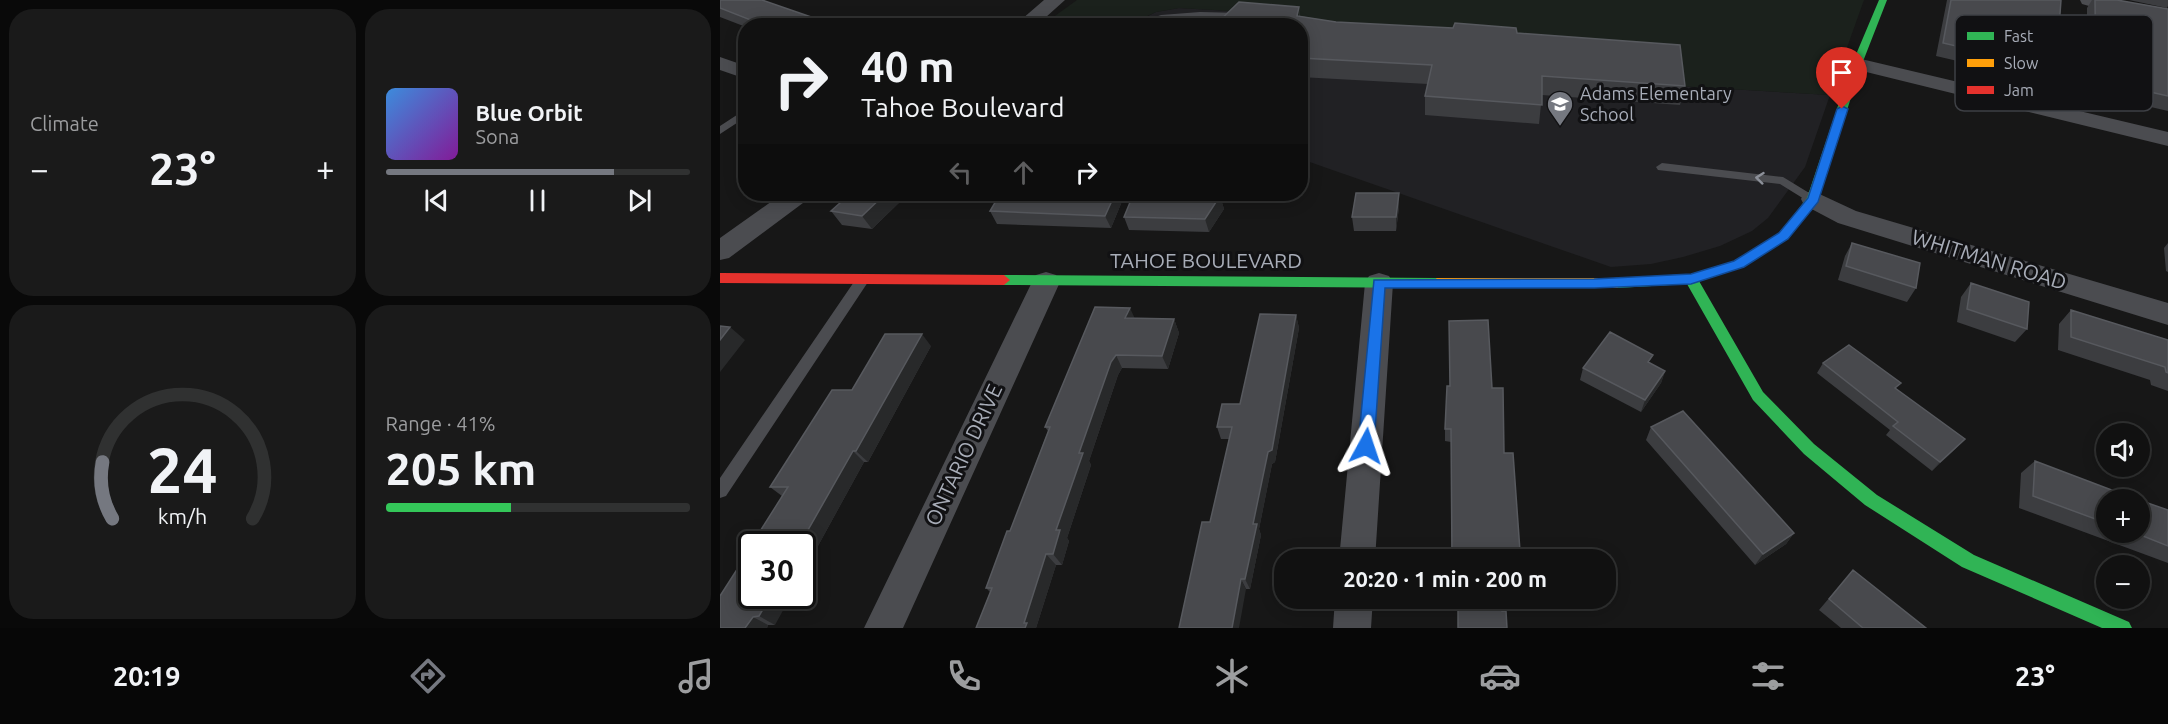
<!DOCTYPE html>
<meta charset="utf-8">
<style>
body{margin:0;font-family:Ubuntu,sans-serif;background:#1a1a1a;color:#f1f3f6;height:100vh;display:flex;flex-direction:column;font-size:22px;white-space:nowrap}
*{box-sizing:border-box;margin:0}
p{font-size:20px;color:#9c9d9f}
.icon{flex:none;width:33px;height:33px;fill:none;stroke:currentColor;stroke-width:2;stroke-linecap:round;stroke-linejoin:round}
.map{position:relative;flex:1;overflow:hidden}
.drawer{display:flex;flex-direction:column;gap:9px;padding:9px;background:#090909;width:720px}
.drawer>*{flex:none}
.banner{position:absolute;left:18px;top:18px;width:570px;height:183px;border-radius:24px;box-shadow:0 3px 15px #0003,0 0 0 2px #303131;background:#111;color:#f1f3f6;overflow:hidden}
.tools{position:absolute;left:1376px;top:423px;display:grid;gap:12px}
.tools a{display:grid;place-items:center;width:54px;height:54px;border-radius:50%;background:#111;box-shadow:0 3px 15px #0003,0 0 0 2px #303131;font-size:30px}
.speed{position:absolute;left:18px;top:531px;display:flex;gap:12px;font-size:30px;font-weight:700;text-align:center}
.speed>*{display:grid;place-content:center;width:78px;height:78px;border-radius:50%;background:#111;box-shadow:0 3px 15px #0003,0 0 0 2px #303131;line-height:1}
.speed .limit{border:3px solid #111;border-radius:9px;background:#fff;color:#111}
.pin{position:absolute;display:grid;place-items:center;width:51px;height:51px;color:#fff;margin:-62px -26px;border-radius:50% 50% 50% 0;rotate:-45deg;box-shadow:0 0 6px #0007}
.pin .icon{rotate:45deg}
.me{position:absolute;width:66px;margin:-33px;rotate:5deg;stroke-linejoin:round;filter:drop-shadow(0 0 4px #0008)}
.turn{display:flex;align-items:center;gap:21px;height:126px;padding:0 24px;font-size:27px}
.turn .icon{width:78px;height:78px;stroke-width:2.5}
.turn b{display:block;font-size:42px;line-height:51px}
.lanes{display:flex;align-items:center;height:57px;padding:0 24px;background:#0003;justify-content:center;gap:30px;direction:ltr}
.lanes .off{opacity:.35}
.big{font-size:45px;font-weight:700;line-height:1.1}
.drawer .widget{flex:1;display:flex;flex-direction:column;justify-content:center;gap:9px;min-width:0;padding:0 21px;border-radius:24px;background:#1a1a1a}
.drawer .dial{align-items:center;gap:0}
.dial svg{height:156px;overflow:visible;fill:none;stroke:#303131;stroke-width:7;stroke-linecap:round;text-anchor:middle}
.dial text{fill:#f1f3f6;stroke:none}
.song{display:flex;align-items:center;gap:18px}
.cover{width:72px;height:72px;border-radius:9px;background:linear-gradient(135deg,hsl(210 70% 55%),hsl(290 70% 35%))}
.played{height:6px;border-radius:3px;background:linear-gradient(90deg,#757880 75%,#303131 75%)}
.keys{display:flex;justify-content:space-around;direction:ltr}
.heat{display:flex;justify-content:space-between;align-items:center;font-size:33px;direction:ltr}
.charge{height:9px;border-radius:4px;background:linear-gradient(90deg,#34c759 41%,#303131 0)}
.drawer .tiles{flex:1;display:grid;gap:9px;grid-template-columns:repeat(2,1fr)}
.trip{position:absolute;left:554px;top:549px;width:342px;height:60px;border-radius:24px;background:#111;box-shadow:0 3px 15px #0003,0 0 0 2px #303131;font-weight:700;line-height:60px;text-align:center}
.dock{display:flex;height:96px;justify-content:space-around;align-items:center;background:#070707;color:#9c9d9f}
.dock .icon{width:42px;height:42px}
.dock .active{color:#757880}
.dock b{font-size:27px;color:#f1f3f6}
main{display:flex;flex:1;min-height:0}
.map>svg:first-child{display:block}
.built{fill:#212124}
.green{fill:#1b211c}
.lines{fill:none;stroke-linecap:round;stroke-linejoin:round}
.lane{fill:#4b4c50;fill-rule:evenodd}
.street{fill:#4b4c50;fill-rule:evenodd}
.fast{fill:#30b455;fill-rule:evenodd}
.slow{fill:#ff9f0a;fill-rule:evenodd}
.jam{fill:#e5322d;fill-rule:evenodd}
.wall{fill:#3c3d40}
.shaded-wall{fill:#28292a}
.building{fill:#48494d;stroke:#57595e;stroke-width:1.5}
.oneway{stroke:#8c9099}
.route{fill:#1a73e8;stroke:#114b97;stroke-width:1.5}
.labels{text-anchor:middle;stroke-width:6;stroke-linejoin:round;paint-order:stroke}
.far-poi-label{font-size:18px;fill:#a8adb8;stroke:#111113;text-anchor:start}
.street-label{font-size:21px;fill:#a8adb8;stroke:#111113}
.key{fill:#111113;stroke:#3e4045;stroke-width:1.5}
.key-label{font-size:16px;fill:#a8adb8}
</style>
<main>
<section class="drawer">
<div class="tiles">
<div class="widget"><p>Climate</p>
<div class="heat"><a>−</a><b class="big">23°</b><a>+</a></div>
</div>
<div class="widget">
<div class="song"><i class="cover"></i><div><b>Blue Orbit</b><p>Sona</p></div></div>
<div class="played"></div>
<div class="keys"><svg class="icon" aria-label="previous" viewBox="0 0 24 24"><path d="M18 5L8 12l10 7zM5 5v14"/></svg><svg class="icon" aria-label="pause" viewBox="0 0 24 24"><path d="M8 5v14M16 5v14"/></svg><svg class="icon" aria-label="next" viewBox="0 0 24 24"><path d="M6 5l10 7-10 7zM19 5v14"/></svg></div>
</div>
<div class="widget dial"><svg viewBox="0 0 100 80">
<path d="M14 69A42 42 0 1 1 86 69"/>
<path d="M14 69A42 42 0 0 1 9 40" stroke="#757880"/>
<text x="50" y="56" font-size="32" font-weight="700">24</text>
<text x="50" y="72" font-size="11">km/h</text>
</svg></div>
<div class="widget"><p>Range · 41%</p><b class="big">205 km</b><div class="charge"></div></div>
</div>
</section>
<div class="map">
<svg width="1448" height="628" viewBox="0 0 1448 628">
<rect width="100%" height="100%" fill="#171717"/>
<!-- built -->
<path class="built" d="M572,0L958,86L1110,95L1085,167L1048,218L1032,231L1000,246L963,257L931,264L891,267L581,159L580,26H408L436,12L459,8L529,12Z"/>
<!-- green -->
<path class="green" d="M357,0H1144L1110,95L958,86L582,24L528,12L459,8L436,12L408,25L321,26Z"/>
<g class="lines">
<!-- lane -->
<path class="lane" d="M480,12L521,13L526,16L521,19L467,17L424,26H410L441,15Z
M26,109V117L0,134V126Z
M942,163L1063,177L1099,199L1093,203L1089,202L1060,184L938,170L936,167Z
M143,274L149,279L148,282L6,496L0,498V478L138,276Z"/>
<!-- street -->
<path class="street" d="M324,0H345L316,26H294Z
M1360,0H1397L1448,10V22L1369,6L1362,4Z
M0,57L26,66V79L0,70Z
M1137,58L1448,132V146L1130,68L1127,64L1130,60Z
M1093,191L1136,211L1448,303V325L1118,223L1084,205L1081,199L1084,193Z
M62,194H90L87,200L9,258L0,260V238Z
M326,272L336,275L340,282L183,628H144L312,282L316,275Z
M659,273L669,276L673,283L655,560H619L645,283L649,276Z
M615,598H653L651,628H613Z"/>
<!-- fast -->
<path class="fast" d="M1159,0H1167L1142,64L1097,202L1068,239L1024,267L979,281L1043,392L1094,444L1157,495L1254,555L1409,622L1412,628H1382L1242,567L1145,505L1084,454L1033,400L967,284L897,288L890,283L897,278L971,274L1014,261L1060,233L1087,198L1132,64Z
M284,275L717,278L724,283L717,288L284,285L278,280Z"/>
<!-- slow -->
<path class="slow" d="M717,278H897L904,283L897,288H717L710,283Z"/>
<!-- jam -->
<path class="jam" d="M0,273L284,275L290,280L284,285L0,283Z"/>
</g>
<!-- wall -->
<path class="wall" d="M0,0L96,26H26V27L0,17Z
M1227,0H1341L1336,69L1328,82L1216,56Z
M1372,0H1397L1448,9V111L1392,98L1390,99L1367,94V8Z
M1409,0H1448V6L1447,8Z
M579,7L580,16L616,22L797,33L965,86L960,105L822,95L819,124L705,115V96L708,84L580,77V26Z
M679,193V207L676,231H634L632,217Z
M130,194H188L152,229L122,225L111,211Z
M280,194H405L391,228L277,224L270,211Z
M500,196L504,209L489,232L409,230L404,217Z
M1132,243L1196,288L1187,302L1118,280L1125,256Z
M1448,243V272L1446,271L1444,248Z
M1251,283L1307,329L1295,342L1237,322L1241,297Z
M1351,310L1448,340V391L1431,385L1430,380L1338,350L1339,324Z
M576,315L579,328L555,462L552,464L539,529L541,535L530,589H526L490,522L509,439H501L497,427L520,404Z
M414,318L454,319L459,333L448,369L402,368L398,375L369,461L371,465L347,538L349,541L342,565H336L316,628H256L270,592L266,588L290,531L328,431L325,427Z
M729,334L772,388L800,551L799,560H732L731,442L725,441V429L730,386Z
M211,346L148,462H144L82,575V544L62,496L50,487L132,390Z
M930,363L945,371L941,383L921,412L860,380L863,368Z
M1103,363L1177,389L1236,448L1212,471L1166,435L1170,430L1097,373Z
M931,427L1074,533L1066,544L1035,565L926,440Z
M1315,461L1386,500V532H1419L1448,510V563L1299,508L1301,473Z
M32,546L55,625H48L47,628H0Z
M1133,570L1206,628H1121L1099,610Z"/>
<!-- shaded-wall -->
<path class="shaded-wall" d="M91,17L96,26H74Z
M679,193V207L676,231V217Z
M165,194H188L152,229L142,216Z
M395,194H405L391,228L385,216Z
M500,196L504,209L489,232L485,219Z
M410,308L416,321L405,318Z
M576,315L579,328L555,462L552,464L539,529L541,535L530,589L525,579L533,524Z
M454,319L459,333L448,369L442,356Z
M10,327L25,340L0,372V340Z
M202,334L211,346L148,462L136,451Z
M396,355L402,368L398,375L369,461L371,465L347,538L349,541L342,565L333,554L336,530L359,453L391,362Z
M945,371L941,383L921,412L925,400Z
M1245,439L1236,448L1212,471L1220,462Z
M133,451L144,462L82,575V544H80Z
M1074,533L1066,544L1035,565L1043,554Z
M326,554L336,565L316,628H305L304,623Z
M521,579L526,589L519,628H512Z
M51,596H71L55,625L39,616Z
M33,617L48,625L47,628H25Z"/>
<!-- building -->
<path class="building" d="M0,0H42L91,17L74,26H46L0,8Z
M1231,0H1341L1336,69L1223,43Z
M1375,0H1397L1448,9V96L1399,85V87L1376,82Z
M519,2L579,7L577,16L616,22L733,28L735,23L796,28L797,33L960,45L965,86L822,76V105L705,96L712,65L580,58V26H494Z
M636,193H679L676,217H632Z
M130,194H165L142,216L111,211Z
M280,194H395L385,216L270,211Z
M413,195L500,196L485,219L404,217Z
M1132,243L1200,263L1196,288L1126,266Z
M1251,283L1309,302L1307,329L1247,309Z
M375,307L410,308L405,318L454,319L442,356L396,355L391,362L359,453H363L336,530H340L333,554H326L304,623H307L305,628H256L272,588H266L287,531H290L330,427H325Z
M1351,310L1448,340V373L1446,372L1445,367L1351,337Z
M540,314L576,315L552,450L548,452L533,524H537L525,579H521L512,628H459L482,522H490L512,427H497L502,404H520Z
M768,320L772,388H783L784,453H793L800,551L780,550V560H732L731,429H725L727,386H730L729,321Z
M0,326L10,327L0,340Z
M890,332L933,355L928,362L945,371L925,400L863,368Z
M165,334H202L136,451H133L80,544H32L68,487H50L112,390H132Z
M1129,345L1181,383L1175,388L1245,439L1220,462L1173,426L1178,422L1103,363Z
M963,411L1074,533L1043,554L931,427Z
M1315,461L1418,500H1386V523L1313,496Z
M1419,500L1448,510V546L1413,532H1419Z
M32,546V596H51L39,616L33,617L25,628H0V596Z
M1133,570L1206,628H1143L1109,599Z
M738,598H782V611H786L787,628H738Z"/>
<!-- one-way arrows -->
<defs><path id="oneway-chevron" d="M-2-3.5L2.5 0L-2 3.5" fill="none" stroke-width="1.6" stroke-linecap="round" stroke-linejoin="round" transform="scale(1.5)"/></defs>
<use class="oneway" href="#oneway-chevron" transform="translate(1040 178) rotate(-174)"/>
<!-- route -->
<path class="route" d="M1122,106L1128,109L1098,202L1068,239L1024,267L971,284L874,288H665L654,446L652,451L646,453L641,451L638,446L654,280L874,279L971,274L1014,261L1059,233L1088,198L1117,109Z"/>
<!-- icons -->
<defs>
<g id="school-pin" transform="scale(1.35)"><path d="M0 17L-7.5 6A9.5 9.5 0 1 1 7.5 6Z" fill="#757880" stroke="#111113"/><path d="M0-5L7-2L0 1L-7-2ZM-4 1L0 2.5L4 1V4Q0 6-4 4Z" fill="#fff"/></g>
</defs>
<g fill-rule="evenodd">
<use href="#school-pin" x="840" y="104"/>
</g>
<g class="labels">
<!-- far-poi labels -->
<g class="far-poi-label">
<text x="860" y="100">Adams Elementary<tspan x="860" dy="21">School</tspan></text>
</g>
<!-- street labels -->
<g class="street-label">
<text transform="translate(1269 260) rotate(17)" y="7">WHITMAN ROAD</text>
<text x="486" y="268">TAHOE BOULEVARD</text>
<text transform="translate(244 455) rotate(-65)" y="7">ONTARIO DRIVE</text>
</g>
</g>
<!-- legend -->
<rect x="1235" y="15" width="198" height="96" rx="9" class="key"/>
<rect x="1247" y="32" width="27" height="8" fill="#30b455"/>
<rect x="1247" y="59" width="27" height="8" fill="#ff9f0a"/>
<rect x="1247" y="86" width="27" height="8" fill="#e5322d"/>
<g class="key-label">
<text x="1284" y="42">Fast</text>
<text x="1284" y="69">Slow</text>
<text x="1284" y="96">Jam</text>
</g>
</svg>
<div class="tools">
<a><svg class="icon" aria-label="sound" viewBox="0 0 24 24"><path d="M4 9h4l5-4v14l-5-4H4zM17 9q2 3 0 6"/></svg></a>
<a>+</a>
<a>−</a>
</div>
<div class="speed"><div class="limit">30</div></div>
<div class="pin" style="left:1122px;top:109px;background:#d93025"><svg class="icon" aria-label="arrive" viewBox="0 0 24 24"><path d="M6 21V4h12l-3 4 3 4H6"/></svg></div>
<svg class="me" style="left:646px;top:446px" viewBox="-20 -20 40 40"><path d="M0-17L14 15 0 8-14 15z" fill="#1a73e8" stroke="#fff" stroke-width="4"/></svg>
<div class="trip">20:20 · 1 min · 200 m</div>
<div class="banner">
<div class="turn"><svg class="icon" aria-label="right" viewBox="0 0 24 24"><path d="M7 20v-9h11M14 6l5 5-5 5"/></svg><div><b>40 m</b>Tahoe Boulevard</div></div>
<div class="lanes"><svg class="icon off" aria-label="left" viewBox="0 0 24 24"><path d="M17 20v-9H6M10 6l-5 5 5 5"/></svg><svg class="icon off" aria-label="ahead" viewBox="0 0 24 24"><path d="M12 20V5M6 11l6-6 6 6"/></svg><svg class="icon" aria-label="right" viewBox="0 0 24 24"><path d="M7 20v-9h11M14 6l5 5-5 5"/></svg></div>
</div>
</div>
</main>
<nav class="dock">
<b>20:19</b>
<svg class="icon active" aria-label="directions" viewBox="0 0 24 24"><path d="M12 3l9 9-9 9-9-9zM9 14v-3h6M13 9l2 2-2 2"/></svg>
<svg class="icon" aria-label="music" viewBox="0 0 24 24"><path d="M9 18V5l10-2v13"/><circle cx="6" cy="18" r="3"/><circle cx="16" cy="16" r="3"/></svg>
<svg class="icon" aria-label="phone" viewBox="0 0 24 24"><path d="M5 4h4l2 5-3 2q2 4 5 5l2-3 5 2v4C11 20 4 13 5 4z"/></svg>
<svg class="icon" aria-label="climate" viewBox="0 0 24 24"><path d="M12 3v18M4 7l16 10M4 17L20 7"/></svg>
<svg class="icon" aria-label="car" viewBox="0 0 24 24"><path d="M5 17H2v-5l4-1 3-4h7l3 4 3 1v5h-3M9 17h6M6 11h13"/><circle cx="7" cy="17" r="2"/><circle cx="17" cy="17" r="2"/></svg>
<svg class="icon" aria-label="filters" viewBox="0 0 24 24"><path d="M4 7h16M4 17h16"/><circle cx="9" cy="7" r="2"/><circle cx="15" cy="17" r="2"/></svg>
<b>23°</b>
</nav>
